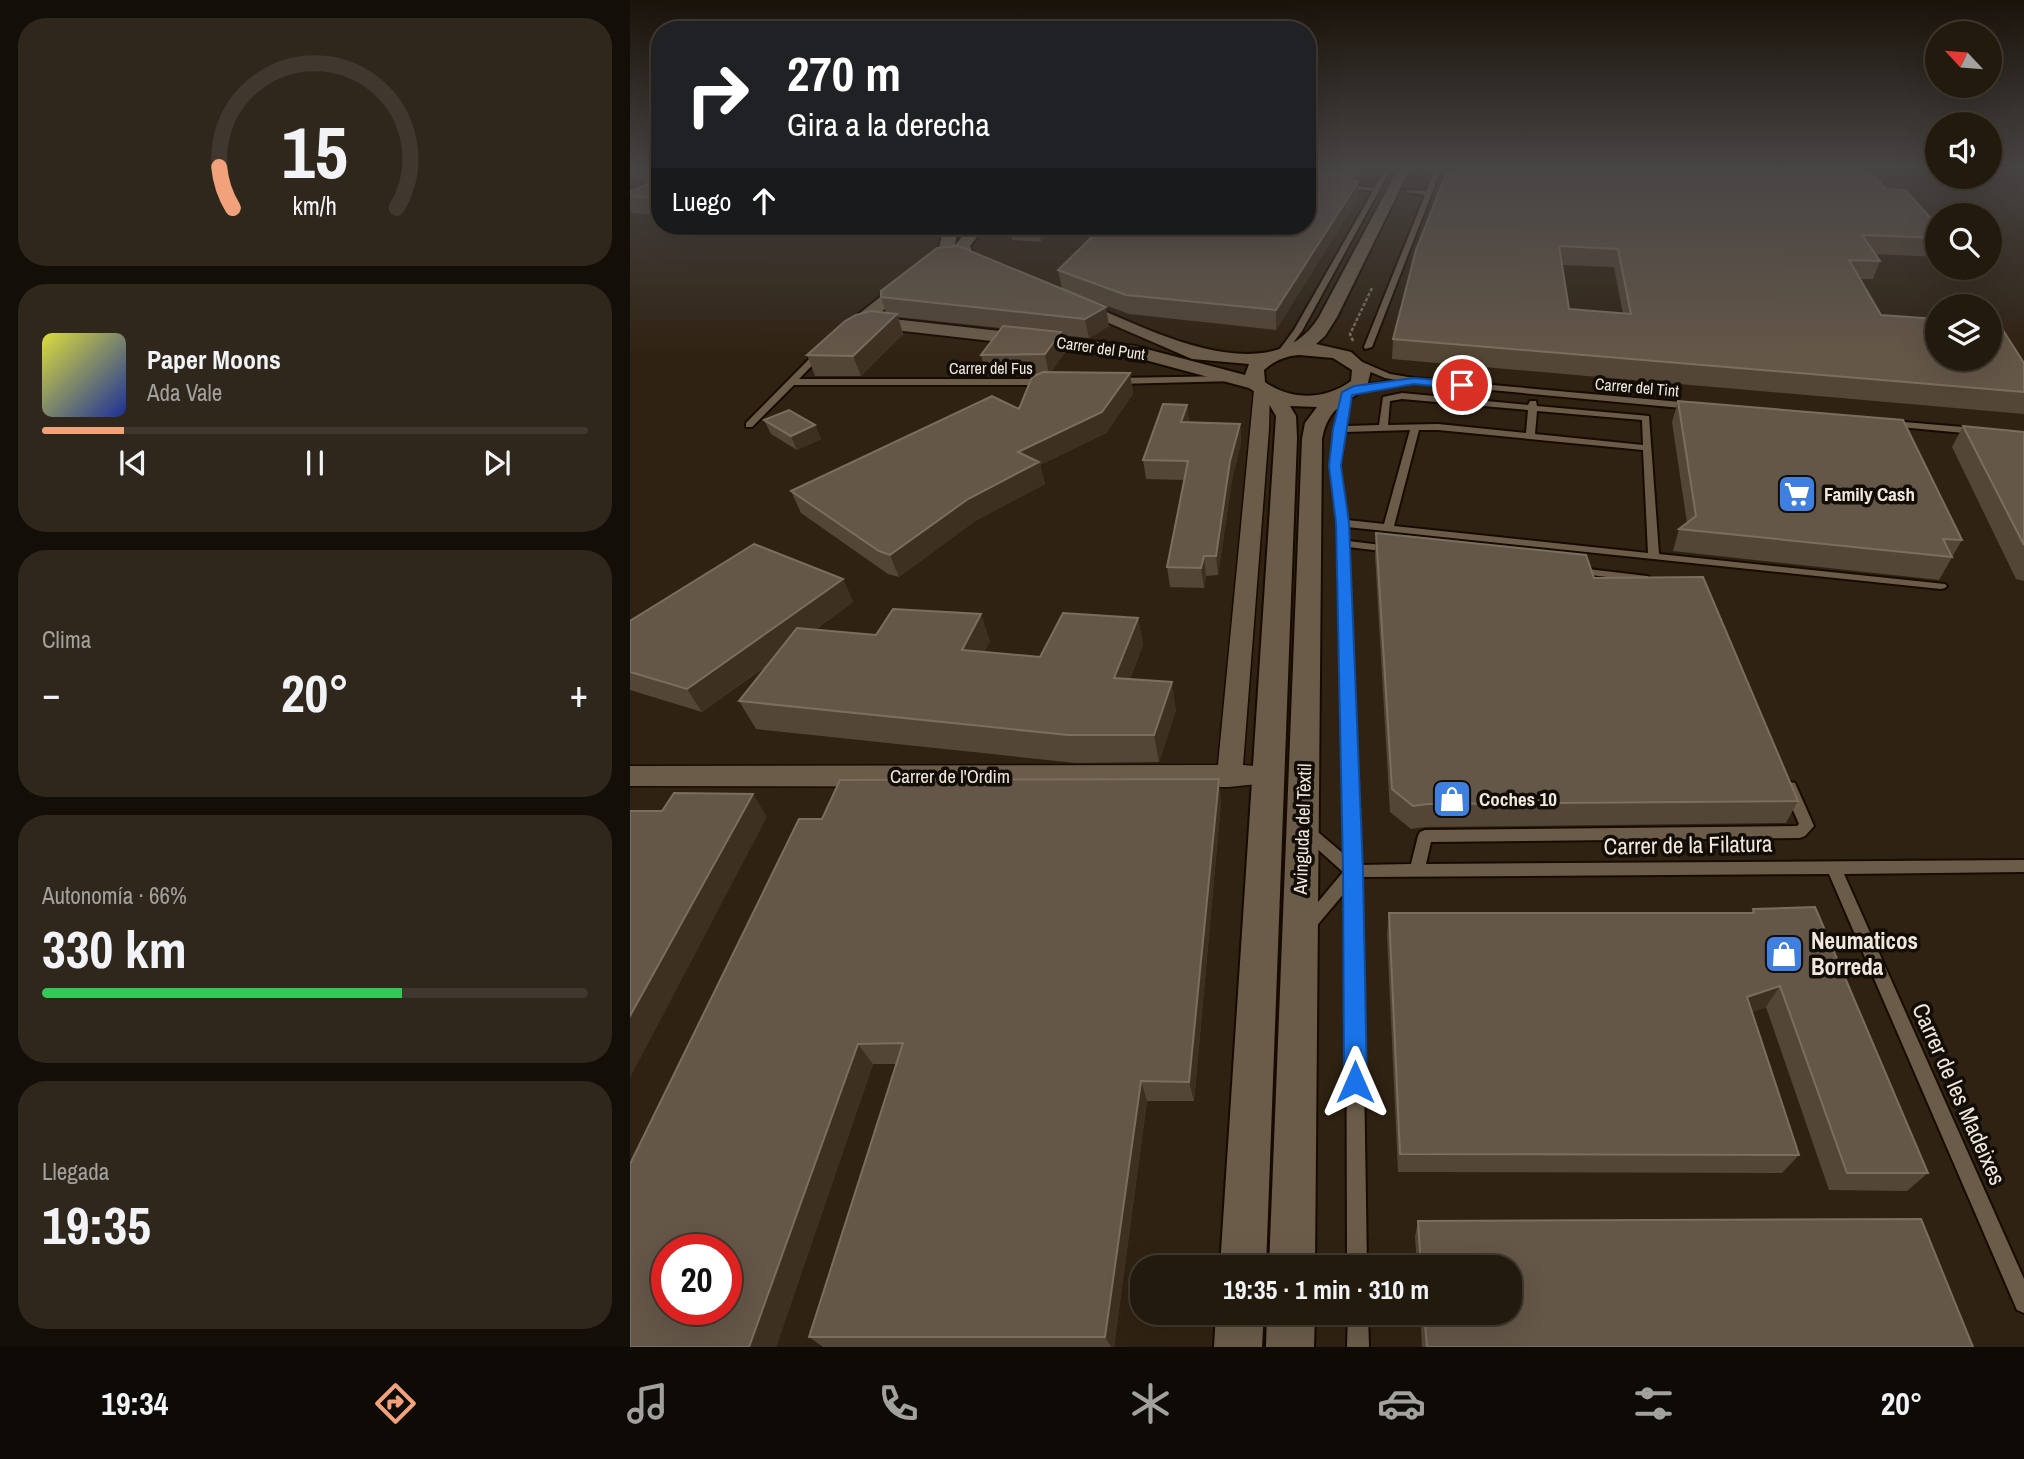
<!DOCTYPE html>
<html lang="es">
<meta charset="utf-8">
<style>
body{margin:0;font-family:"Archivo Narrow",sans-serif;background:#2f271c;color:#f1f3f6;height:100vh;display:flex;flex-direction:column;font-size:26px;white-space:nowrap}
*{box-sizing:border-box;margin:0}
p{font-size:23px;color:#a3a19e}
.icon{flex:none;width:38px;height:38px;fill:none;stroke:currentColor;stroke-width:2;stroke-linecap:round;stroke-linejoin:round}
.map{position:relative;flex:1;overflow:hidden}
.details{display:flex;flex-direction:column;gap:18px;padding:18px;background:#130e08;width:630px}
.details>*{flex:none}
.top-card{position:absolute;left:21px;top:21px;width:665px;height:214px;border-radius:28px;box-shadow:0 7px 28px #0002,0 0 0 2px #40382e;background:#202124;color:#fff;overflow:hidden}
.needle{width:46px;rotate:296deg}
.controls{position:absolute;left:1295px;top:21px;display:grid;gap:14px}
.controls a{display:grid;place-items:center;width:77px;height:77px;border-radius:50%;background:#231a0e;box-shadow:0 7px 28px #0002,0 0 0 2px #40382e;font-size:35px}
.speed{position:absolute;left:21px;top:1234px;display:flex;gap:14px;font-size:35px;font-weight:700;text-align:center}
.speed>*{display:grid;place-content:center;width:91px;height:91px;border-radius:50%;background:#231a0e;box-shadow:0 7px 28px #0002,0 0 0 2px #40382e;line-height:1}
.speed .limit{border:10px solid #d22;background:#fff;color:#111}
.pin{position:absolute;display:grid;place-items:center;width:60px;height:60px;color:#fff;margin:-30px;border:4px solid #fff;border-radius:50%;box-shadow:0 2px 7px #0007}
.me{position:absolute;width:77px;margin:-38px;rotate:0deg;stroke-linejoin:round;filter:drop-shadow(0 0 5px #0008)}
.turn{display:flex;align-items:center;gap:24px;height:147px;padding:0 21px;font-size:32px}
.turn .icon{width:91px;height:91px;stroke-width:2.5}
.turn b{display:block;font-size:49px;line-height:60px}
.then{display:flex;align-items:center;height:66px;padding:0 21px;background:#0003;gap:14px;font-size:26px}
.big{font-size:52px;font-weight:700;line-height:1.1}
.details .tile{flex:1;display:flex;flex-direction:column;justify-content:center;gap:10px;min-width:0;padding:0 24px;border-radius:28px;background:#2f271c}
.details .dial{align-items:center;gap:0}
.dial svg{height:182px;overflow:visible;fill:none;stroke:#40382e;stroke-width:7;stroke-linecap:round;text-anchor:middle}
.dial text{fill:#f1f3f6;stroke:none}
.song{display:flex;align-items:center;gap:21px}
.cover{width:84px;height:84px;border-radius:10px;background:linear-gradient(135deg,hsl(60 70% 55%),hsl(230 70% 35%))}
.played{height:7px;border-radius:4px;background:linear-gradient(90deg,#f1a27b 15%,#40382e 15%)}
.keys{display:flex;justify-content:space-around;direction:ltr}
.heat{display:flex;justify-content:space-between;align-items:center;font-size:38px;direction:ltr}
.charge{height:10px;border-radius:5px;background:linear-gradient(90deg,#34c759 66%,#40382e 0)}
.trip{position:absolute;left:500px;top:1255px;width:392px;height:70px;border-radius:28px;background:#231a0e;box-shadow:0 7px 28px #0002,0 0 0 2px #40382e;font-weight:700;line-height:70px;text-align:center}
.dock{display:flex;height:112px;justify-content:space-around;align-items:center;background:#0e0a06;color:#a3a19e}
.dock .icon{width:49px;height:49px}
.dock .selected{color:#f1a27b}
.dock b{font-size:32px;color:#f1f3f6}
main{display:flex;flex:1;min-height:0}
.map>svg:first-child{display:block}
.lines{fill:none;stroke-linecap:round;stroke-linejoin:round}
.service-casing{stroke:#170b00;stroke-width:4}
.minor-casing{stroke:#170b00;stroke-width:3}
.tertiary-casing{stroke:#170b00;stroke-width:4}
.path{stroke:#7a6f61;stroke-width:2.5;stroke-dasharray:3.5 2;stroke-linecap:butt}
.service{fill:#6b5c4a;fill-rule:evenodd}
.minor{fill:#6b5c4a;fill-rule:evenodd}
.tertiary{fill:#6b5c4a;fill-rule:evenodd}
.wall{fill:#534636;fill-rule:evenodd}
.shaded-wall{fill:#3d3020}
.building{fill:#645748;stroke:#7a6e5f;stroke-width:2;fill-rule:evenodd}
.route{fill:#1a73e8;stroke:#114b97;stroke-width:2}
.labels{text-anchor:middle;stroke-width:7;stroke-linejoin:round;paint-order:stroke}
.far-street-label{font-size:16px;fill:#f0e7dd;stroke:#120d06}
.poi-label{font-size:19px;font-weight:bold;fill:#f0e7dd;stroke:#120d06;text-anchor:start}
.street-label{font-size:19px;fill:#f0e7dd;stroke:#120d06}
.near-street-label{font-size:23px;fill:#f0e7dd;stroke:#120d06}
.near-poi-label{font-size:23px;font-weight:bold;fill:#f0e7dd;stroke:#120d06;text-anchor:start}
</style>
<main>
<section class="details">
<div class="tile dial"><svg viewBox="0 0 100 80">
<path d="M14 69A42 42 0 1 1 86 69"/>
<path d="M14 69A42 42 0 0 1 8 51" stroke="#f1a27b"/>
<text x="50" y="56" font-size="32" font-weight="700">15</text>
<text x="50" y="72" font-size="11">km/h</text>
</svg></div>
<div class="tile">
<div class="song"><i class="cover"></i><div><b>Paper Moons</b><p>Ada Vale</p></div></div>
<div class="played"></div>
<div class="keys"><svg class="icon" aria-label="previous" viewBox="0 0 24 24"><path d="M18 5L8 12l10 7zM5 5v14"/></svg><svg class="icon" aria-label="pause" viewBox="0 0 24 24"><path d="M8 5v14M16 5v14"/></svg><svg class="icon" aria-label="next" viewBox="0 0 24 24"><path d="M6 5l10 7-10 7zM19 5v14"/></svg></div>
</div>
<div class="tile"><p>Clima</p>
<div class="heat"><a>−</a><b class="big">20°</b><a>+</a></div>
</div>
<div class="tile"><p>Autonomía · 66%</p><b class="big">330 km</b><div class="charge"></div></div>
<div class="tile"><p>Llegada</p><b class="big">19:35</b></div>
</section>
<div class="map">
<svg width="1394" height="1347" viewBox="0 0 1394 1347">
<rect width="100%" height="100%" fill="#2f2212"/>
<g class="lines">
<!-- service casing -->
<g class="service-casing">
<path id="service" d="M756,167H762L672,331L654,355H648L647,353L664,330L743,191L709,187L712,185L744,188Z
M806,167H812L742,347L735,349L734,347L795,195L775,192L778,190L796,191Z
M187,351L194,353L169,379H416L420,382L416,385H164L122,427H116V423Z
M724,361H730L760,374L784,378L1062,403L1066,406L1062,409L776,382L772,385L724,392L721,391V387L767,380L755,378L724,365Z
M602,376L606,379L605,381L487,384L483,381L487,378Z
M716,391L720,394L716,426L749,425L753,397L772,393L898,405L900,401H906L907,406L1019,416L1029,554L1315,584L1317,586L1315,588L1311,589L717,527L718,541L760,546L765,549L760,552L718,547L730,865L781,864L788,836L790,832L795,830L1167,826L1169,824L1153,787L1155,783L1160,782L1165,783L1184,826L1175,836L1170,838L801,842L796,864L1394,860V872L1214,874L1394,1279V1313L1387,1310L1199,874L731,877L737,1267H717L716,891L684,929L679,931L674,929L671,924L674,919L713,872L673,836L671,832L673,828L678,826L683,828L715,855L707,523L701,469L706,431L704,429L707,427L712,394ZM772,399L898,410L896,433L808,424L758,425L760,401ZM907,411L1012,420L1013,445L905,434ZM780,430L754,524L717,520L710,469L715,432ZM789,430H808L1013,450L1018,553L764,526Z
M1262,421L1345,428L1350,431L1345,434L1259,426L1258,424Z
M949,568L1017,576L1023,579L1017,582L945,573L944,571L945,569Z
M718,1312H738L739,1347H717Z"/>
</g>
<!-- minor casing -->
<g class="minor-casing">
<path id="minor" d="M632,385L640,390L639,429L613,765L648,768L652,775L648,782L599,787L0,786V766L588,765L624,390Z"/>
</g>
<!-- tertiary casing -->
<g class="tertiary-casing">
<path id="tertiary" d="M769,167H781L707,317L695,336L686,344L721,352L741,370L737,387C714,405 698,407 692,439L685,1267H639L672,439L675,423L687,407L660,406L666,416L667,438L636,1267H590L646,416L636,399L619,388L504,357L229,326L220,321L308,251L314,226H328L325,245L341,226H356L340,246L345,258L342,261H332L325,247L320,256L245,317L505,346L615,375L619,364L562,359L435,304L443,299L449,300C512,326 640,397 689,317ZM669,355L703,358L722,370L721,381C695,400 661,401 635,382L634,370C644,361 655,356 669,355Z
M586,1312H634L632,1347H584Z
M637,1312H685L684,1347H636Z"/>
</g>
<!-- path -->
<path class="path" d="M723,341L720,334L742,288"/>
<!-- service -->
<use href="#service" class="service"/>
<!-- minor -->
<use href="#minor" class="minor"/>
<!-- tertiary -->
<use href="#tertiary" class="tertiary"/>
</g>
<!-- wall -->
<path class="wall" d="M0,167H30V215L1,213L0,210V192L21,182L3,180L0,175Z
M677,167H738L728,183V198L646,330L499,314L432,289L428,270L677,226Z
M819,167L1232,172L1307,225V257L1245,254L1250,261L1243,279H1230L1251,315L1394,363V414L762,359L763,339ZM932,265L984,267L993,314L939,309Z
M164,226H267L259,231L235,229L234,236L165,230Z
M379,226H430L411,242L382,240Z
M307,248L479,326L459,338L431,335L435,352L421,372L500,373L503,394L476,433L410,465L415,484L345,521L269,577L258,574L171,513L161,491L389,409L408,375H356L351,355L371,328L268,317L273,334L231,376H185L177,355L256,313L251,297Z
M1048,401L1332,540L1309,580L1043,551L1049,529L1057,523L1042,422Z
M557,405L559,423L610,424L611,443L602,480L588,575L576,576L574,588L540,587L537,567L554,480L516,479L513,460Z
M134,420L185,425L191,439L167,450L141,434Z
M1333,426L1394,432V581L1386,579L1322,447Z
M746,533L964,578L1168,801L1156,823L795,827L781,829L760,812L745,555Z
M213,579L223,602L185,630L246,635L360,641L354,652L410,657L508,618L513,645L500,679L546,710L529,762L446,763L126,729L109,701L139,664L72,712L0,690V621Z
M591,802L564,1101H517L484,1347H193L179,1337L266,1064H243L146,1347L192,819Z
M1123,909L1298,1173L1277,1191L1199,1190L1136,1007L1122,1012L1169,1155L1152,1173L768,1172L757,935L759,913H1121Z
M788,1221L1343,1347H792L790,1312H880V1267H787L785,1237Z"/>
<!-- shaded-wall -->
<path class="shaded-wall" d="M728,167H738L728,183V198L646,330V310L723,176L722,190L728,182Z
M230,226H234L235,229L234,236Z
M257,226H267L259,231Z
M407,226H430L411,242Z
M476,307L479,326L459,338L455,319Z
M267,314L273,334L231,376L223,356Z
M431,332L435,352L419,375L415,354Z
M500,373L503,394L476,433L410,465L415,484L345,521L269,577L260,555L388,452Z
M557,405L559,423L551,422Z
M610,424L611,443L602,480L588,575L586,556L600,461Z
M185,425L191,439L167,450L161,436Z
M574,556L576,576L574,588L571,568Z
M213,579L223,602L72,712L57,689Z
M351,614L360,641L342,678L332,650Z
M508,618L513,645L490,705L484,678Z
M542,682L546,710L529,762L524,735Z
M589,779L591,802L564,1101L559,1082Z
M123,794L137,817L0,1078V1016Z
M1150,986L1136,1007L1104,1018L1117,997Z
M228,1044L243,1064L146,1347H119Z
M511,1081L517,1101L484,1347H481L475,1337Z"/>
<!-- building -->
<path class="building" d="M819,167H1228L1232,172L1241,173L1256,189L1275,190L1307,225V238L1232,235L1250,261L1219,260L1251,315L1307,319V359H1360V323L1369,324L1394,363V392L763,339L786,250ZM929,246L988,249L1001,314L939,309Z
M679,173L723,176L719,181L728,182L646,310L496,295L428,270L473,226H677V176Z
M30,178V198L0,196V192Z
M328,246L476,307L455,319L251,297V291L307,248Z
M241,311L267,314L223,356L177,355L215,321L226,315Z
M373,326L431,332L415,354L351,355Z
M413,372L500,373L472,412L388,452L409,462L338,499L260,555L249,551L161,491L362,396L389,409L402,377Z
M1048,401L1273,420L1332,540L1313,539L1322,557L1049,529L1066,516Z
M533,404L557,405L551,422L610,424L600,461L586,556H574L571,568L537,567L558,461L513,460Z
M159,410L185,425L161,436L134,420Z
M1333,426L1394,432V545Z
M746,533L956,555L964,578L1073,577L1168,801L798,804L783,806L762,789Z
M124,544L213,579L57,689L0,672V621Z
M263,609L351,614L332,650L410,657L433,613L508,618L484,678L542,682L524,735H438L109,701L167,628L246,635Z
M589,779L559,1082L511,1081L475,1337H179L273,1043L228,1044L119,1347H0V1164L169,819H192L210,780ZM37,1250H96V1309H37Z
M44,793L123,794L0,1016V811H32Z
M1185,907L1298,1173H1217L1150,986L1117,997L1169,1155L770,1154L759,913H1124L1123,909Z
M1291,1219L1343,1347H797L794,1312H880V1267H791L788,1221Z"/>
<!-- sky -->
<linearGradient id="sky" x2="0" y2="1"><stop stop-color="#1a130a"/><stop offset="0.47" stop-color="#474444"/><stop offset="1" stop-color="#474444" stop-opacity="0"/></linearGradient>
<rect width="1394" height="356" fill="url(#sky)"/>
<!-- route -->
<path class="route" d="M784,378L832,382L838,385L832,389L784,384L722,395L711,466L719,523L733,871L737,1082L733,1090L725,1093L717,1090L714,1082L713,871L706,523L699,466L703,429L712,392L724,386Z"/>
<!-- icons -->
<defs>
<g id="supermarket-square" transform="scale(2.0125)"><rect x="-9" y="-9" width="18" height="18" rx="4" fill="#3f7fe0" stroke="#120d06"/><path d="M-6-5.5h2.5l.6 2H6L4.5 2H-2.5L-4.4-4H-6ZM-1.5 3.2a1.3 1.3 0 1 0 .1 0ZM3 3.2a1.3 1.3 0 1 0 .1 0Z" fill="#fff"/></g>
<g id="shop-square" transform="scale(2.0125)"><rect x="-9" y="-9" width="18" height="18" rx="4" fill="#3f7fe0" stroke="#120d06"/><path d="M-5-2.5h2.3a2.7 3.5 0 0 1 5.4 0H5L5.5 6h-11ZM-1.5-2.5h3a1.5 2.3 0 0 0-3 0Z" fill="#fff"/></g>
</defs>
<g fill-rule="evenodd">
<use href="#supermarket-square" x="1167" y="494"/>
<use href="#shop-square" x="822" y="799"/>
<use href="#shop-square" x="1154" y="954"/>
</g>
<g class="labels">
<!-- far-street labels -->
<g class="far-street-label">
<text transform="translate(471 348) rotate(8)" y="6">Carrer del Punt</text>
<text x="361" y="374">Carrer del Fus</text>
<text transform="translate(1007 387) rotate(5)" y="6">Carrer del Tint</text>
</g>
<!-- poi labels -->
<g class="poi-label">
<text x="1194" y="501">Family Cash</text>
<text x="849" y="806">Coches 10</text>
</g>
<!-- street labels -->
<g class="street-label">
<text x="320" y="783">Carrer de l'Ordim</text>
<text transform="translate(672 829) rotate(-88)" y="7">Avinguda del Tèxtil</text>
</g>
<!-- near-street labels -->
<g class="near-street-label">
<text transform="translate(1058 845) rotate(-1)" y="8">Carrer de la Filatura</text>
<text transform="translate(1329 1094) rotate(66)" y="8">Carrer de les Madeixes</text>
</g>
<!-- near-poi labels -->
<g class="near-poi-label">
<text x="1181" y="949">Neumaticos<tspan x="1181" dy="26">Borreda</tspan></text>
</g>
</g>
</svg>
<div class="controls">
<a><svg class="needle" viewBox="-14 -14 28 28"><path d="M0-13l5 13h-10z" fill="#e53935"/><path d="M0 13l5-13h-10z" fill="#a3a19e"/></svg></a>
<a><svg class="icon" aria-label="sound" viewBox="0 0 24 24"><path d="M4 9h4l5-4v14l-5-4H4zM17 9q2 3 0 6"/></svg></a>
<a><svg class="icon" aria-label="search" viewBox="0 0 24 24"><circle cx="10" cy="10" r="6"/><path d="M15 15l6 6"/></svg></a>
<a><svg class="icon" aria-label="layers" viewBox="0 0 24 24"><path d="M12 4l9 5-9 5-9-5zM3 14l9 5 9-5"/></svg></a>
</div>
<div class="speed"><div class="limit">20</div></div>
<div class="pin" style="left:832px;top:385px;background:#d93025"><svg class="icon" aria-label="arrive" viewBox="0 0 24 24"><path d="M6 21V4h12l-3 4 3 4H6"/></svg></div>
<svg class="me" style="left:725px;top:1082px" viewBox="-20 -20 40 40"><path d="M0-17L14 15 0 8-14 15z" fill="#1a73e8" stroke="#fff" stroke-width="4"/></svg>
<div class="trip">19:35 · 1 min · 310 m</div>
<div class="top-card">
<div class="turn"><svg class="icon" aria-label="right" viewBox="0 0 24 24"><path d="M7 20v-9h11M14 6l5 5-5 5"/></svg><div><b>270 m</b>Gira a la derecha</div></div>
<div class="then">Luego<svg class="icon" aria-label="ahead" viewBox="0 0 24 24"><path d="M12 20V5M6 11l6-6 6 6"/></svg></div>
</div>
</div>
</main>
<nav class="dock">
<b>19:34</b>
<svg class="icon selected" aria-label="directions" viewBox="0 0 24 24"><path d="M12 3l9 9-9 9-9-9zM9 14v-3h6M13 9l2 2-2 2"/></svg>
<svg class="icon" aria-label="music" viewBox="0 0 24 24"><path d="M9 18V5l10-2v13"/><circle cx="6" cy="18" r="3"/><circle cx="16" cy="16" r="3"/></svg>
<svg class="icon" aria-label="phone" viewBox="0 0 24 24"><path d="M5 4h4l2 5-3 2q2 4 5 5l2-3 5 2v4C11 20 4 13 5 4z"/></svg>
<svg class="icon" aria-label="climate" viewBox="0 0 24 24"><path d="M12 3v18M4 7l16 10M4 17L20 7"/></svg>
<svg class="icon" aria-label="car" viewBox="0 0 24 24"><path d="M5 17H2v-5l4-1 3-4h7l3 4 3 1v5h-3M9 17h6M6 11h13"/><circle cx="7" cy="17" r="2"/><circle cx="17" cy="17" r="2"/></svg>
<svg class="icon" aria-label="filters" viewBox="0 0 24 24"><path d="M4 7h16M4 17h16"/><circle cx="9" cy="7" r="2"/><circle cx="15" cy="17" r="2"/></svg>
<b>20°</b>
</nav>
